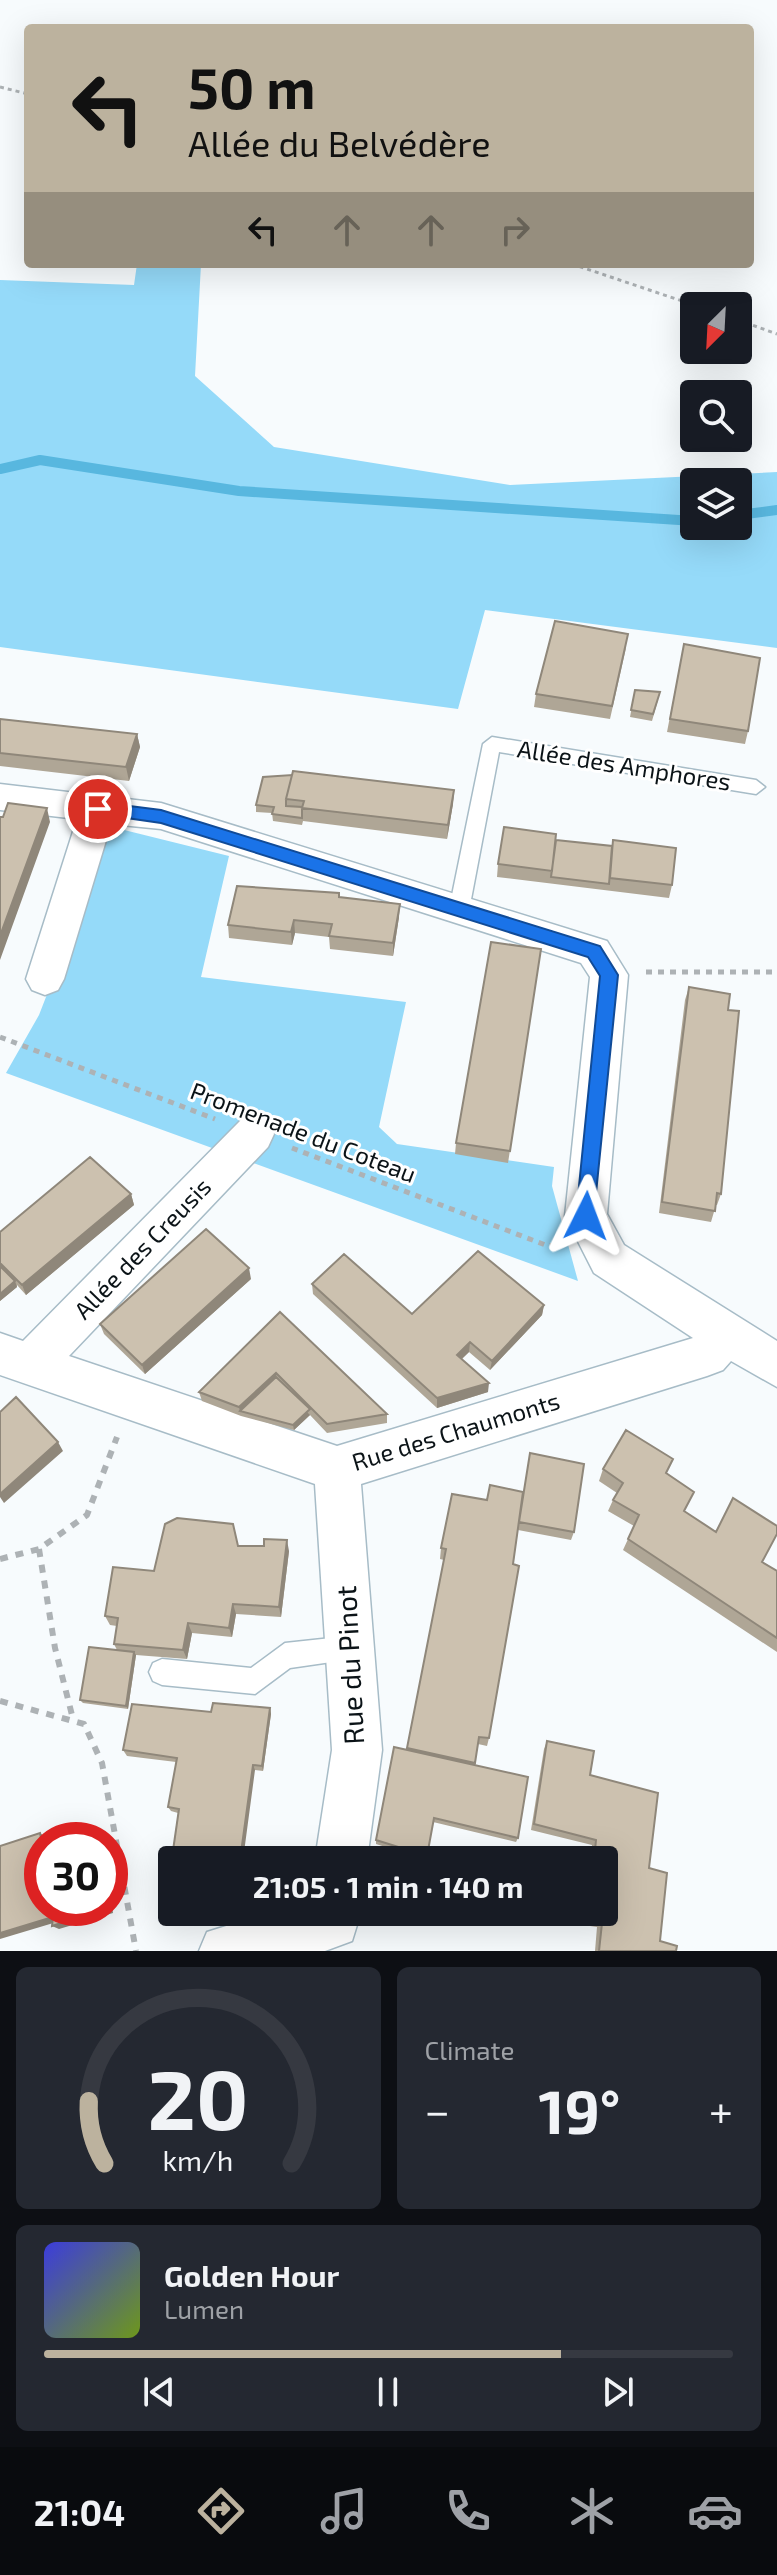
<!DOCTYPE html>
<meta charset="utf-8">
<style>
body{margin:0;font-family:"Exo 2",sans-serif;background:#242831;color:#f1f3f6;height:100vh;display:flex;flex-direction:column;font-size:30px;white-space:nowrap}
*{box-sizing:border-box;margin:0}
p{font-size:26px;color:#9ea1a6}
.icon{flex:none;width:44px;height:44px;fill:none;stroke:currentColor;stroke-width:2;stroke-linecap:round;stroke-linejoin:round}
.map{position:relative;height:1951px;overflow:hidden}
.drawer{display:flex;flex-direction:column;gap:16px;padding:16px;background:#0d0f14;flex:1}
.drawer>*{flex:none}
.banner{position:absolute;left:24px;top:24px;width:730px;height:244px;border-radius:8px;box-shadow:0 8px 32px #0002;background:#bcb29e;color:#111;overflow:hidden}
.needle{width:52px;rotate:204deg}
.controls{position:absolute;left:680px;top:292px;display:grid;gap:16px}
.controls a{display:grid;place-items:center;width:72px;height:72px;border-radius:8px;background:#171b24;box-shadow:0 8px 32px #0002;font-size:40px}
.speed{position:absolute;left:24px;top:1822px;display:flex;gap:16px;font-size:40px;font-weight:700;text-align:center}
.speed>*{display:grid;place-content:center;width:104px;height:104px;border-radius:50%;background:#171b24;box-shadow:0 8px 32px #0002;line-height:1}
.speed .limit{border:12px solid #d22;background:#fff;color:#111}
.pin{position:absolute;display:grid;place-items:center;width:68px;height:68px;color:#fff;margin:-34px;border:4px solid #fff;border-radius:50%;box-shadow:0 2px 8px #0007}
.me{position:absolute;width:88px;margin:-44px;rotate:3deg;stroke-linejoin:round;filter:drop-shadow(0 0 6px #0008)}
.turn{display:flex;align-items:center;gap:28px;height:168px;padding:0 32px;font-size:36px}
.turn .icon{width:104px;height:104px;stroke-width:2.5}
.turn b{display:block;font-size:56px;line-height:68px}
.lanes{display:flex;align-items:center;height:76px;padding:0 32px;background:#0003;justify-content:center;gap:40px;direction:ltr}
.lanes .off{opacity:.35}
.big{font-size:60px;font-weight:700;line-height:1.1}
.drawer .widget{flex:1;display:flex;flex-direction:column;justify-content:center;gap:12px;min-width:0;padding:0 28px;border-radius:12px;background:#242831}
.drawer .dial{align-items:center;gap:0}
.dial svg{height:208px;overflow:visible;fill:none;stroke:#363941;stroke-width:7;stroke-linecap:round;text-anchor:middle}
.dial text{fill:#f1f3f6;stroke:none}
.song{display:flex;align-items:center;gap:24px}
.cover{width:96px;height:96px;border-radius:12px;background:linear-gradient(135deg,hsl(240 70% 55%),hsl(80 70% 35%))}
.played{height:8px;border-radius:4px;background:linear-gradient(90deg,#bcb29e 75%,#363941 75%)}
.keys{display:flex;justify-content:space-around;direction:ltr}
.heat{display:flex;justify-content:space-between;align-items:center;font-size:44px;direction:ltr}
.drawer .tiles{flex:1;display:grid;gap:16px;grid-template-columns:1fr 1fr}
.widget:last-child{grid-column:span 2}
.trip{position:absolute;left:158px;top:1846px;width:460px;height:80px;border-radius:8px;background:#171b24;box-shadow:0 8px 32px #0002;font-weight:700;line-height:80px;text-align:center}
.tabs{display:flex;height:128px;justify-content:space-around;align-items:center;background:#090b0e;color:#9ea1a6}
.tabs .icon{width:56px;height:56px}
.tabs .selected{color:#bcb29e}
.tabs b{font-size:36px;color:#f1f3f6}
.map>svg:first-child{display:block}
.green{fill:#95daf9;fill-rule:evenodd}
.lines{fill:none;stroke-linecap:round;stroke-linejoin:round}
.stream{stroke:#58b7df;stroke-width:10}
.service-casing{stroke:#a7bcc7;stroke-width:3}
.minor-casing{stroke:#a7bcc7;stroke-width:3}
.path-far2{stroke:#adb2b5;stroke-width:3;stroke-dasharray:4 4;stroke-linecap:butt}
.path-far1{stroke:#adb2b5;stroke-width:5;stroke-dasharray:6 6;stroke-linecap:butt}
.path{stroke:#adb2b5;stroke-width:6;stroke-dasharray:8 8;stroke-linecap:butt}
.service{fill:#fff;fill-rule:evenodd}
.minor{fill:#fff;fill-rule:evenodd}
.wall{fill:#afa696}
.shaded-wall{fill:#8f877a}
.building{fill:#ccc1af;stroke:#8f877a;stroke-width:2}
.route{fill:#1a73e8;stroke:#114b97;stroke-width:2}
.labels{text-anchor:middle;stroke-width:6;stroke-linejoin:round;paint-order:stroke}
.street-label{font-size:24px;fill:#0b1317;stroke:#fff}
.near-street-label{font-size:28px;fill:#0b1317;stroke:#fff}
</style>
<div class="map">
<svg width="777" height="1951" viewBox="0 0 777 1951">
<rect width="100%" height="100%" fill="#f7fbfd"/>
<!-- green -->
<path class="green" d="M137,264H201L195,376L274,447L510,485L777,472V648L485,610L458,709L0,647V280L134,285ZM694,482H738V526H694Z
M112,827L229,856L201,977L406,1002L379,1127L397,1144L554,1167L552,1186L578,1281L6,1073L39,1015Z"/>
<g class="lines">
<!-- stream -->
<path class="stream" d="M0,469L40,460L239,491L694,521
M738,515L777,510"/>
<!-- service casing -->
<g class="service-casing">
<path id="service" d="M492,737L756,780L765,787L756,794L499,752L469,910L466,915H452L449,910L483,744Z
M350,1636L359,1640L363,1649L359,1658L290,1668L255,1694L162,1685L153,1681L149,1672L153,1663L162,1659L251,1668L285,1643Z"/>
</g>
<!-- minor casing -->
<g class="minor-casing">
<path id="minor" d="M0,784L161,803L607,941L628,975L607,1214L624,1245L777,1341V1387L731,1361L723,1370L707,1376L361,1484L382,1750L367,1860H315L332,1750L315,1484L0,1375V1333L23,1341L240,1121L254,1116L268,1121L274,1134L268,1147L69,1356L337,1446L693,1338L594,1273L565,1216L590,977L581,963L161,829L111,824L64,979L58,990L45,995L32,990L26,979L77,819L0,810Z
M271,1912H361L352,1941L325,1951H199L207,1932Z"/>
</g>
<!-- path-far2 -->
<path class="path-far2" d="M0,87L28,94
M572,264L697,306
M738,320L777,334"/>
<!-- path-far1 -->
<path class="path-far1" d="M646,972H777
M0,1037L215,1119
M292,1148L548,1246L556,1245"/>
<!-- path -->
<path class="path" d="M39,1549L55,1648L73,1719
M0,1559L39,1549L87,1515L117,1437
M0,1701L84,1724L102,1763L136,1951"/>
<!-- service -->
<use href="#service" class="service"/>
<!-- minor -->
<use href="#minor" class="minor"/>
</g>
<!-- wall -->
<path class="wall" d="M684,644L748,731L745,744L667,732Z
M626,648L610,719L534,707L536,694Z
M635,690L658,700L652,721L630,717Z
M0,719L137,734L140,747L129,781L0,766Z
M263,777L454,790L453,804L447,839L303,821L302,825L273,821L272,813L256,812V805Z
M556,840L672,885L669,898L497,877L498,864Z
M339,897L399,917L393,956L330,949L329,937L295,933L292,945L229,938L228,925Z
M541,949L508,1163L455,1154L456,1143Z
M689,987L728,1010L721,1194L717,1205H716L711,1222L659,1213L685,1000Z
M131,1194L134,1205L26,1295L17,1285V1287L0,1301V1232Z
M251,1279L145,1374L104,1334L100,1324Z
M312,1284L412,1314L544,1305L542,1315L490,1370L469,1352L462,1359L488,1392L437,1408L313,1294Z
M280,1312L387,1414V1423L327,1433L310,1415L294,1430L241,1416L202,1401L199,1392Z
M603,1469L667,1474L684,1511L777,1571V1652L623,1550L634,1526L608,1511L613,1500L617,1493L599,1481Z
M523,1492L574,1532L571,1540L518,1530L489,1738L487,1746L478,1744L474,1765L518,1838L516,1842L433,1822L426,1860L376,1844V1840L407,1750L444,1560L440,1559L441,1548L487,1500Z
M238,1546L289,1551L281,1617L236,1614L232,1637L192,1633L187,1659L136,1655L128,1709L83,1703L80,1700L117,1650L114,1644L117,1626L110,1625L105,1616L154,1571Z
M270,1708L271,1714L263,1771L255,1770L172,1860V1909H168L165,1906L178,1813L171,1811L168,1807L176,1762L127,1756L123,1750L211,1712Z
M547,1741L590,1775L649,1868L660,1941L676,1951H595L597,1927L583,1925L584,1912H604V1860H590L592,1845L531,1830L544,1749Z
M200,1912H228L227,1915Z"/>
<!-- shaded-wall -->
<path class="shaded-wall" d="M137,734L140,747L129,781L126,767Z
M454,790L453,804L447,839L448,825Z
M47,808L50,822L0,960V936Z
M400,904L399,917L393,956V943Z
M294,920L295,933L292,945L291,932Z
M131,1194L134,1205L26,1295L22,1285Z
M249,1268L251,1279L145,1374L142,1365Z
M15,1281L17,1287L0,1301V1294Z
M544,1305L542,1315L490,1370L492,1361Z
M470,1342L469,1352L456,1364L457,1355Z
M276,1373L277,1382L240,1411L241,1416L239,1407Z
M489,1383L488,1392L437,1408V1398Z
M307,1412L310,1415L294,1430L293,1425Z
M58,1442L63,1451L4,1503L0,1497V1494Z
M287,1540L289,1551L281,1617L279,1607Z
M233,1604L236,1614L232,1637L229,1628Z
M188,1623L192,1633L187,1659L183,1650Z
M134,1652L136,1655L128,1709L126,1706Z
M270,1708L271,1714L263,1771L262,1766Z
M253,1765L255,1770L243,1860H240Z
M40,1833L48,1839V1840H42Z
M110,1895L113,1913L59,1929L52,1926L110,1908Z
M53,1917L60,1921L0,1939V1933Z"/>
<!-- building -->
<path class="building" d="M555,621L628,634L612,706L536,694Z
M684,644L760,658L748,731L670,719Z
M635,690L660,692L653,714L631,710Z
M0,719L137,734L126,767L0,753Z
M293,771L454,790L448,825L302,808L304,801L286,799Z
M292,775L286,799V806L302,807V818L272,814L274,807L256,805L263,777Z
M8,803L47,808L0,936V817H3Z
M504,827L556,834L552,871L498,864Z
M556,840L612,846L609,884L551,877Z
M613,840L676,848L672,885L610,878Z
M237,886L339,893V897L400,904L393,943L329,936L332,924L294,920L291,932L228,925Z
M491,942L541,949L510,1151L456,1143Z
M689,987L730,994L728,1010L739,1011L721,1194L717,1193L715,1211L662,1202Z
M90,1157L131,1194L22,1285L0,1263V1232Z
M206,1229L249,1268L142,1365L100,1324Z
M478,1251L544,1305L492,1361L470,1342L457,1355L489,1383L437,1398L312,1284L344,1254L412,1314Z
M0,1266L15,1281L0,1294Z
M280,1312L387,1414L327,1424L276,1373L239,1407L199,1392Z
M276,1377L310,1409L293,1425L240,1411Z
M16,1397L58,1442L0,1494V1412Z
M626,1430L673,1459L666,1473L694,1492L684,1511L716,1532L733,1498L777,1526V1534L762,1562L777,1571V1638L628,1539L639,1515L613,1500L623,1483L603,1469Z
M530,1453L584,1464L574,1532L519,1522Z
M490,1485L523,1492L513,1564L519,1566L489,1738L479,1737L475,1763L407,1748L446,1549L441,1548L452,1494L487,1500Z
M177,1518L233,1524L238,1546H264V1539L287,1540L279,1607L233,1604L229,1628L188,1623L183,1650L114,1644L118,1618L105,1616L113,1567L154,1571L165,1524Z
M89,1647L134,1652L126,1706L80,1700Z
M213,1703L270,1708L262,1766L253,1765L240,1860H172V1906H165L179,1809L168,1807L177,1758L123,1750L132,1704L211,1712Z
M547,1741L594,1751L590,1775L658,1793L649,1868L667,1873L660,1941L677,1946L676,1951H599L602,1923L587,1921L588,1912H604V1860H594L596,1840L534,1824Z
M394,1747L528,1777L518,1838L434,1818L427,1856L376,1840Z
M40,1833L42,1843V1908H107L52,1926L53,1917L0,1933V1846Z"/>
<!-- route -->
<path class="route" d="M98,802L161,810L600,946L618,975L593,1223H579L576,1216L600,976L588,957L161,823L92,813L89,809Z"/>
<g class="labels">
<!-- street labels -->
<g class="street-label">
<text transform="translate(624 766) rotate(9)" y="8">Allée des Amphores</text>
<text transform="translate(303 1133) rotate(21)" y="8">Promenade du Coteau</text>
<text transform="translate(143 1249) rotate(-46)" y="8">Allée des Creusis</text>
<text transform="translate(456 1432) rotate(-17)" y="8">Rue des Chaumonts</text>
</g>
<!-- near-street labels -->
<g class="near-street-label">
<text transform="translate(350 1665) rotate(-93)" y="10">Rue du Pinot</text>
</g>
</g>
</svg>
<div class="controls">
<a><svg class="needle" viewBox="-14 -14 28 28"><path d="M0-13l5 13h-10z" fill="#e53935"/><path d="M0 13l5-13h-10z" fill="#9ea1a6"/></svg></a>
<a><svg class="icon" aria-label="search" viewBox="0 0 24 24"><circle cx="10" cy="10" r="6"/><path d="M15 15l6 6"/></svg></a>
<a><svg class="icon" aria-label="layers" viewBox="0 0 24 24"><path d="M12 4l9 5-9 5-9-5zM3 14l9 5 9-5"/></svg></a>
</div>
<div class="speed"><div class="limit">30</div></div>
<div class="pin" style="left:98px;top:809px;background:#d93025"><svg class="icon" aria-label="arrive" viewBox="0 0 24 24"><path d="M6 21V4h12l-3 4 3 4H6"/></svg></div>
<svg class="me" style="left:586px;top:1216px" viewBox="-20 -20 40 40"><path d="M0-17L14 15 0 8-14 15z" fill="#1a73e8" stroke="#fff" stroke-width="4"/></svg>
<div class="trip">21:05 · 1 min · 140 m</div>
<div class="banner">
<div class="turn"><svg class="icon" aria-label="left" viewBox="0 0 24 24"><path d="M17 20v-9H6M10 6l-5 5 5 5"/></svg><div><b>50 m</b>Allée du Belvédère</div></div>
<div class="lanes"><svg class="icon" aria-label="left" viewBox="0 0 24 24"><path d="M17 20v-9H6M10 6l-5 5 5 5"/></svg><svg class="icon off" aria-label="ahead" viewBox="0 0 24 24"><path d="M12 20V5M6 11l6-6 6 6"/></svg><svg class="icon off" aria-label="ahead" viewBox="0 0 24 24"><path d="M12 20V5M6 11l6-6 6 6"/></svg><svg class="icon off" aria-label="right" viewBox="0 0 24 24"><path d="M7 20v-9h11M14 6l5 5-5 5"/></svg></div>
</div>
</div>
<section class="drawer">
<div class="tiles">
<div class="widget dial"><svg viewBox="0 0 100 80">
<path d="M14 69A42 42 0 1 1 86 69"/>
<path d="M14 69A42 42 0 0 1 8 45" stroke="#bcb29e"/>
<text x="50" y="56" font-size="32" font-weight="700">20</text>
<text x="50" y="72" font-size="11">km/h</text>
</svg></div>
<div class="widget"><p>Climate</p>
<div class="heat"><a>−</a><b class="big">19°</b><a>+</a></div>
</div>
<div class="widget">
<div class="song"><i class="cover"></i><div><b>Golden Hour</b><p>Lumen</p></div></div>
<div class="played"></div>
<div class="keys"><svg class="icon" aria-label="previous" viewBox="0 0 24 24"><path d="M18 5L8 12l10 7zM5 5v14"/></svg><svg class="icon" aria-label="pause" viewBox="0 0 24 24"><path d="M8 5v14M16 5v14"/></svg><svg class="icon" aria-label="next" viewBox="0 0 24 24"><path d="M6 5l10 7-10 7zM19 5v14"/></svg></div>
</div>
</div>
</section>
<nav class="tabs">
<b>21:04</b>
<svg class="icon selected" aria-label="directions" viewBox="0 0 24 24"><path d="M12 3l9 9-9 9-9-9zM9 14v-3h6M13 9l2 2-2 2"/></svg>
<svg class="icon" aria-label="music" viewBox="0 0 24 24"><path d="M9 18V5l10-2v13"/><circle cx="6" cy="18" r="3"/><circle cx="16" cy="16" r="3"/></svg>
<svg class="icon" aria-label="phone" viewBox="0 0 24 24"><path d="M5 4h4l2 5-3 2q2 4 5 5l2-3 5 2v4C11 20 4 13 5 4z"/></svg>
<svg class="icon" aria-label="climate" viewBox="0 0 24 24"><path d="M12 3v18M4 7l16 10M4 17L20 7"/></svg>
<svg class="icon" aria-label="car" viewBox="0 0 24 24"><path d="M5 17H2v-5l4-1 3-4h7l3 4 3 1v5h-3M9 17h6M6 11h13"/><circle cx="7" cy="17" r="2"/><circle cx="17" cy="17" r="2"/></svg>
</nav>
